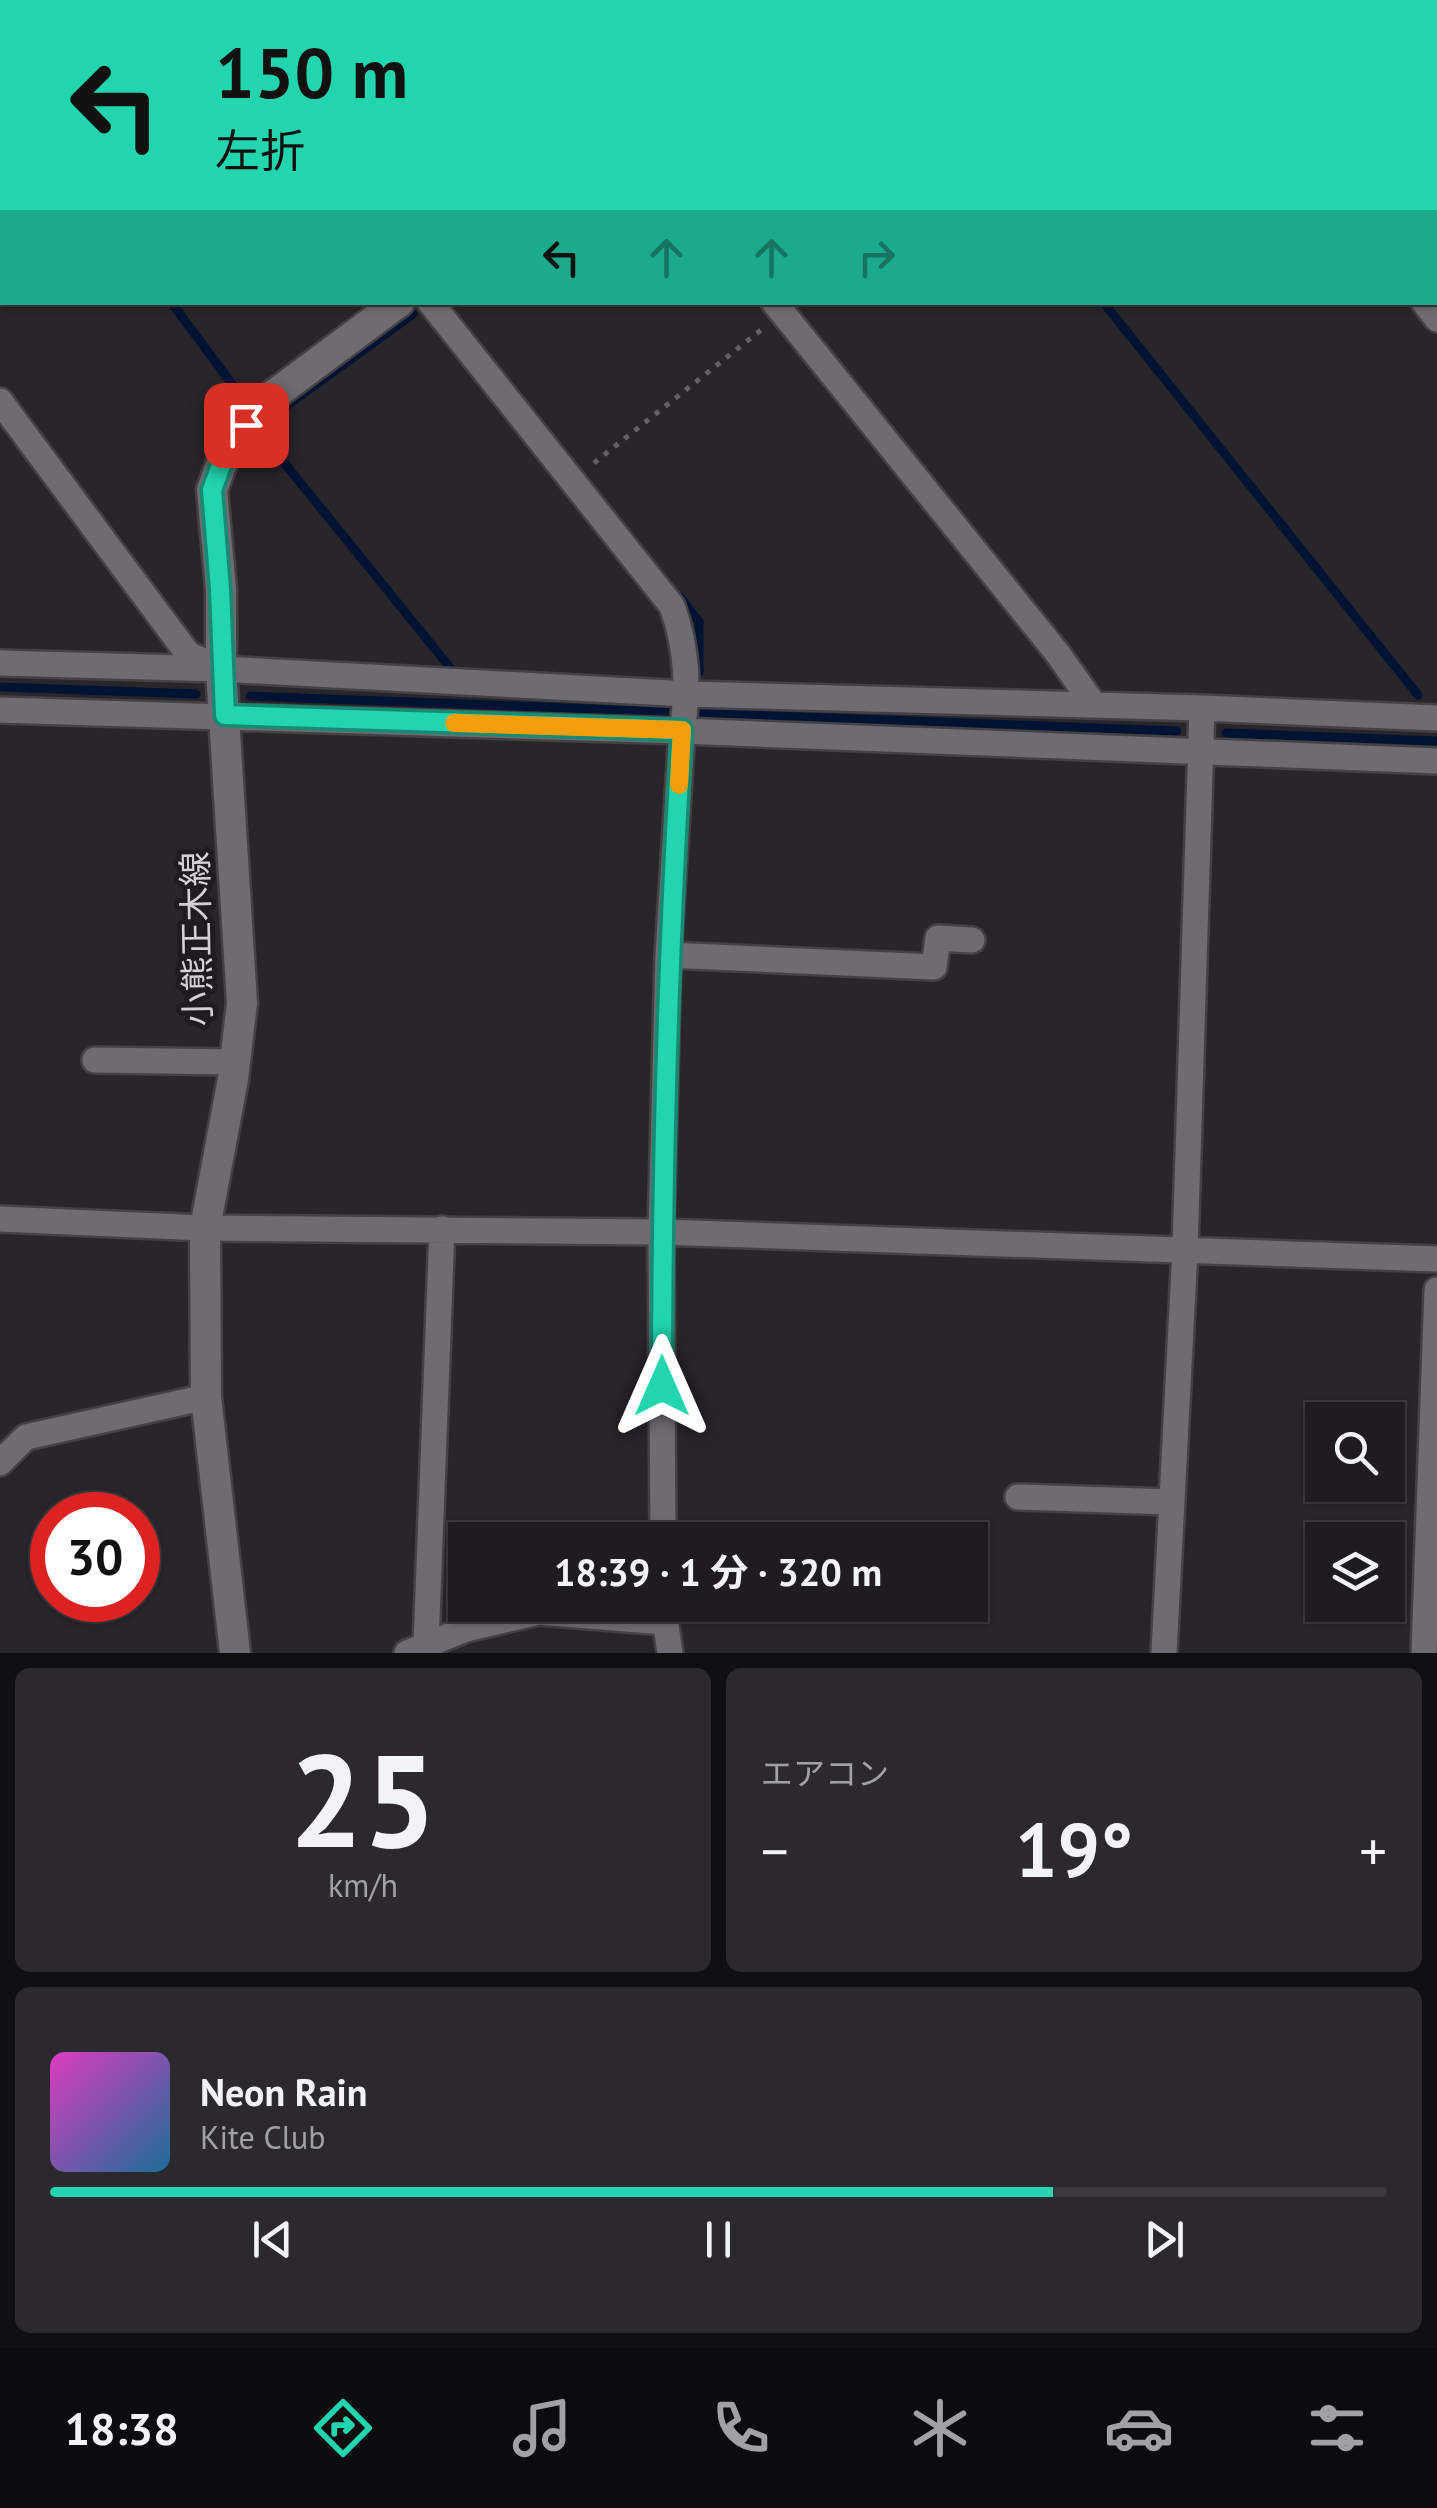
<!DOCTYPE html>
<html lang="ja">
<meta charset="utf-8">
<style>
body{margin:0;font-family:"PT Sans","Noto Sans JP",sans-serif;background:#2b292d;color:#f1f3f6;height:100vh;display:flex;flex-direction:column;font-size:38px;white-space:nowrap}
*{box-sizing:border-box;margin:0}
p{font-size:32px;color:#a1a1a5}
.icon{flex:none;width:55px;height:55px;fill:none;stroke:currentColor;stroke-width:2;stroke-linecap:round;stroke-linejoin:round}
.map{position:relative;height:1653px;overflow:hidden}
.details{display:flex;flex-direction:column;gap:15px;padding:15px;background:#100f12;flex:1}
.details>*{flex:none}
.guide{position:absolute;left:0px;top:0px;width:1438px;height:305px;box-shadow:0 2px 8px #0004,0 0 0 2px #3c3a3e;background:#22d5af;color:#111;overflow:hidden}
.controls{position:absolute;left:1305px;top:1402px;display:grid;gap:20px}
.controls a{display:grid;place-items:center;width:100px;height:100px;border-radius:0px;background:#1e1c20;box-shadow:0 2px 8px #0004,0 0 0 2px #3c3a3e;font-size:50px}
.speed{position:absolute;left:30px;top:1492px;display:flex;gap:20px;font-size:50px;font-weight:700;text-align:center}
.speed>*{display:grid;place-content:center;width:130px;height:130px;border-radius:50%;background:#1e1c20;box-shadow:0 2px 8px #0004,0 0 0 2px #3c3a3e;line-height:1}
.speed .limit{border:15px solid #d22;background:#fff;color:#111}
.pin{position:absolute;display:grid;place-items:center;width:85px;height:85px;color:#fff;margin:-42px;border-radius:20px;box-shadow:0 5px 15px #0006}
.me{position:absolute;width:110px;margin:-55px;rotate:0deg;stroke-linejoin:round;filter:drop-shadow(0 0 8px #0008)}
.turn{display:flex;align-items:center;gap:35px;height:210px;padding:0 50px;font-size:45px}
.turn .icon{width:130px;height:130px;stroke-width:2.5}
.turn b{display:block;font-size:70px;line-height:85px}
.lanes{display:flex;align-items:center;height:95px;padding:0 50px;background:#0003;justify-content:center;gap:50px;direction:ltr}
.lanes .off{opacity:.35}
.big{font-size:75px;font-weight:700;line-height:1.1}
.details .card{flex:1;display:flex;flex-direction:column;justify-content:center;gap:15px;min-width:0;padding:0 35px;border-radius:15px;background:#2b292d}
.details .dial{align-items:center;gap:0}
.dial b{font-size:130px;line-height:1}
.song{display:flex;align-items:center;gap:30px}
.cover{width:120px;height:120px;border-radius:15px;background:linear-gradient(135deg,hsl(310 70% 55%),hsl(200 70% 35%))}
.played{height:10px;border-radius:5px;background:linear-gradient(90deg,#22d5af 75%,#3c3a3e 75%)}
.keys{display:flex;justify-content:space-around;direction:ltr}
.heat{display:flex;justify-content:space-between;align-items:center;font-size:55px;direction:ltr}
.details .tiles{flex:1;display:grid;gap:15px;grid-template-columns:1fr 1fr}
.card:last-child{grid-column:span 2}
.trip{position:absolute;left:448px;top:1522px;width:540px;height:100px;border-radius:0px;background:#1e1c20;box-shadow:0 2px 8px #0004,0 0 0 2px #3c3a3e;font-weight:700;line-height:100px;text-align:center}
.tabs{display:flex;height:160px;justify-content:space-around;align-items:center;background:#0c0b0d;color:#a1a1a5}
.tabs .icon{width:70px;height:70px}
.tabs .current{color:#22d5af}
.tabs b{font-size:45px;color:#f1f3f6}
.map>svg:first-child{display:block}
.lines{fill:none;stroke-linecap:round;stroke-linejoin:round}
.stream{stroke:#001333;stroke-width:9}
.street-casing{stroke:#444145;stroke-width:30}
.secondary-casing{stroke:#444145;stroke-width:35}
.path{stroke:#636066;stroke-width:5;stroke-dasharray:5 8;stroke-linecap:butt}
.street{stroke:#6f6b72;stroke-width:25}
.secondary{stroke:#6f6b72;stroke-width:30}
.route-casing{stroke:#168a72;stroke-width:25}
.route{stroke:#22d5af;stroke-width:18}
.slow{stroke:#f59e0b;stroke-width:18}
.labels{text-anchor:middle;stroke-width:10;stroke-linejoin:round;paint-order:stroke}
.street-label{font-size:35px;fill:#d4d1d5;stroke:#1f1c21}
</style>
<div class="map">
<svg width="1437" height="1653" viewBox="0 0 1437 1653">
<rect width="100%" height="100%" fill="#28252b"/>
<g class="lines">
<!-- stream -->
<path class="stream" d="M860,0L862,2
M777,2L781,0
M171,302L232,384
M1103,302L1418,695
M413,314L275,414L260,433L452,670
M680,597L699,622V672
M0,687L196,694
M250,696L673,712
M697,713L1177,731
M1226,733L1437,741"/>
<!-- street casing -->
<g class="street-casing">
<path id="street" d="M198,0L200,2
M534,0L536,2
M1183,0L1185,2
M87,2L90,0
M0,68L2,66
M430,302L672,606C687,648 689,686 682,731L668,955L661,1232L663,1540
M774,302L1058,654L1094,705
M1424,302L1437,319
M0,401L188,654L212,665
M0,663L221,669L688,694L1202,708
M0,710L682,731L1437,761
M668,955L934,967L938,938L972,940
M95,1060L235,1062
M0,1219L205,1228L661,1232L1437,1259
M0,1463L26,1437L206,1397
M1018,1497L1172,1502
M663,1605L670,1653
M426,1645L442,1229
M407,1653L466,1629L539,1612L664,1622
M1164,1653L1185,1250L1202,708L1437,718
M1424,1653L1437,1290"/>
</g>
<!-- secondary casing -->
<g class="secondary-casing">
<path id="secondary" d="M572,2L574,0
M235,1653L206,1397L205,1228L233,1079L242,1003L221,669V589L212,490L228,446L263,403L399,302"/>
</g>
<!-- path -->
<path class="path" d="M594,463L761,330"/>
<!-- street -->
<use href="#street" class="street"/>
<!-- secondary -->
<use href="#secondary" class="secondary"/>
</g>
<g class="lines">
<!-- route casing -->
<g class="route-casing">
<path id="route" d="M246,425L228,446L212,490L220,589L225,715L682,730C668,949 662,1167 662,1386"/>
</g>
<!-- route -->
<use href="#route" class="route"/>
<!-- slow -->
<path class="slow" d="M454,723L682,730L679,785"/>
</g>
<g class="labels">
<!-- street labels -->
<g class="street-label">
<text transform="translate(197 939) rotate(-91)" y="12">小熊正木線</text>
</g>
</g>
</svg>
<div class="controls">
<a><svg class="icon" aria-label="search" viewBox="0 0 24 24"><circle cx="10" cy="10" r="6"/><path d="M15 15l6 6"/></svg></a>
<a><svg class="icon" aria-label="layers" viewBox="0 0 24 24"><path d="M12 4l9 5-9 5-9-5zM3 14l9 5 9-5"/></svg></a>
</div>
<div class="speed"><div class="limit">30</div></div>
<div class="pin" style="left:246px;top:425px;background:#d93025"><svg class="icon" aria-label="arrive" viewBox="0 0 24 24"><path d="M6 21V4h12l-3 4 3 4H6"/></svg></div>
<svg class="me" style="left:662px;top:1386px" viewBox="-20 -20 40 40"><path d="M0-17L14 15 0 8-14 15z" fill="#22d5af" stroke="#fff" stroke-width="4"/></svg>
<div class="trip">18:39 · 1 分 · 320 m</div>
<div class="guide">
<div class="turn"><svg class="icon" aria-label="left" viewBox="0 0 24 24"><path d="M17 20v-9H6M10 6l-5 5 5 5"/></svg><div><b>150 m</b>左折</div></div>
<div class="lanes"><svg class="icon" aria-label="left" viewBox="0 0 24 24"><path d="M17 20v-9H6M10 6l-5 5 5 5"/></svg><svg class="icon off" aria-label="ahead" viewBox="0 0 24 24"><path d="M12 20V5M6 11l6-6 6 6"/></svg><svg class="icon off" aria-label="ahead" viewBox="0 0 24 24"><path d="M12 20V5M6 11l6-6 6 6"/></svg><svg class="icon off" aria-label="right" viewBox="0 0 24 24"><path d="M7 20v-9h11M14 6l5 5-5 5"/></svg></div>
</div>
</div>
<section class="details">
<div class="tiles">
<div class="card dial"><b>25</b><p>km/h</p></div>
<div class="card"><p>エアコン</p>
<div class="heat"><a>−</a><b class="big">19°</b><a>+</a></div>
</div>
<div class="card">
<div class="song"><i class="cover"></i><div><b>Neon Rain</b><p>Kite Club</p></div></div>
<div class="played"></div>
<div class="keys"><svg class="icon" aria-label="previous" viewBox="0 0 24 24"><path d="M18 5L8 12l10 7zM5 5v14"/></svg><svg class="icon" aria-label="pause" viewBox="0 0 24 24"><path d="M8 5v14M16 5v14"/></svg><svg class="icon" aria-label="next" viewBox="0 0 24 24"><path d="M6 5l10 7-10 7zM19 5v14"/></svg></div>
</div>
</div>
</section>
<nav class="tabs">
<b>18:38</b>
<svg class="icon current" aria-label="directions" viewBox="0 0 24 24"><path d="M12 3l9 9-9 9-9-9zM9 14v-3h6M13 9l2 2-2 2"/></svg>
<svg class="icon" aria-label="music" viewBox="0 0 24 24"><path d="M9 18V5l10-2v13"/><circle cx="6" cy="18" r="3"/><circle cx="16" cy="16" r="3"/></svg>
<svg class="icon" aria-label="phone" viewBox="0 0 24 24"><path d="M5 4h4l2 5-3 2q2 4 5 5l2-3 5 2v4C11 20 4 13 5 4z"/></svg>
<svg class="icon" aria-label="climate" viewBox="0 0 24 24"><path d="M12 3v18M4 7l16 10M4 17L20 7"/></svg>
<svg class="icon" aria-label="car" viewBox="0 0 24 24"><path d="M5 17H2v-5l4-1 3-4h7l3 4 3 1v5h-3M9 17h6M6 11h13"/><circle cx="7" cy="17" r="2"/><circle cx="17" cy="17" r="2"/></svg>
<svg class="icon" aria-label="filters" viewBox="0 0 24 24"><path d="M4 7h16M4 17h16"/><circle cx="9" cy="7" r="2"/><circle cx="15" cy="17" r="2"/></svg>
</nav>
